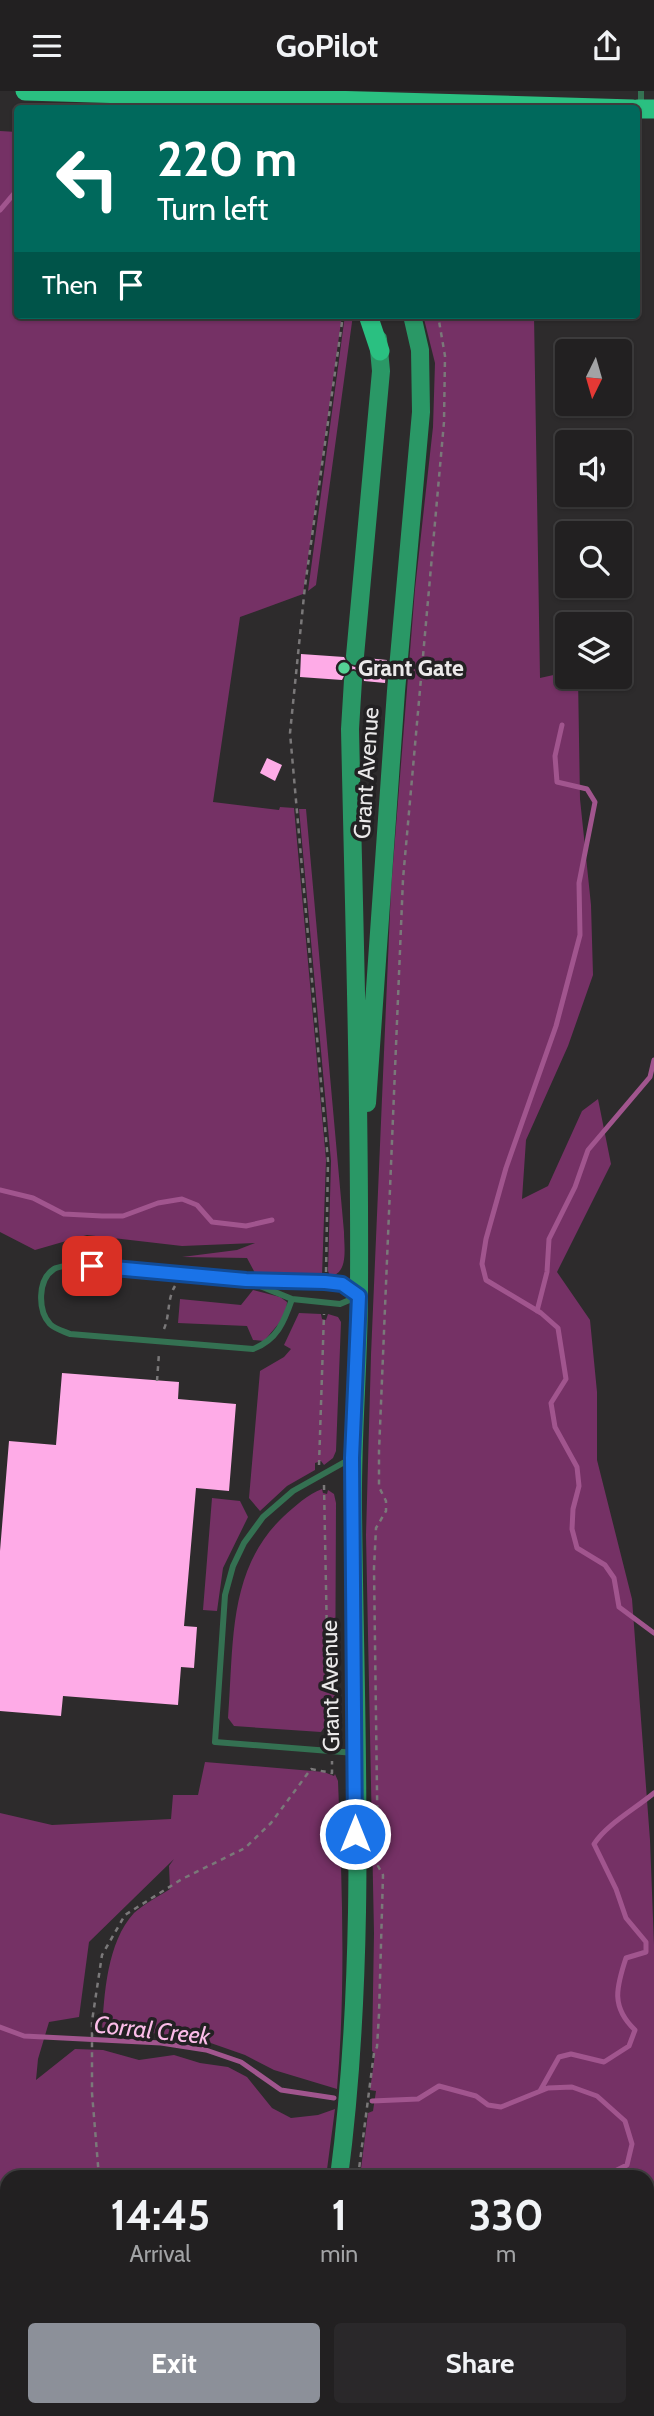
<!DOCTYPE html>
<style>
body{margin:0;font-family:Cabin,sans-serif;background:#2a282a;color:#f1f3f6;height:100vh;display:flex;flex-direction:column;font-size:26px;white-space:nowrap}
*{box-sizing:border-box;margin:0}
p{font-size:23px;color:#a2a3a5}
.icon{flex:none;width:38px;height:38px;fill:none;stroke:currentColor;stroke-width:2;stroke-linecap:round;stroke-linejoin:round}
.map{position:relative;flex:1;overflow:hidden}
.panel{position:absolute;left:0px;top:2079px;width:654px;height:247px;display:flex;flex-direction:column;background:#222021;border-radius:21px 21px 0 0;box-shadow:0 2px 5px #0004,0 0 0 2px #3f3e3f}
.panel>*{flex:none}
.top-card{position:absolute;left:14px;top:14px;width:626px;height:214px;border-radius:7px;box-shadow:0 2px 5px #0004,0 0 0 2px #3f3e3f;background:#00695c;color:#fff;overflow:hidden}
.needle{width:46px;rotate:185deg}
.tools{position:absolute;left:555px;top:248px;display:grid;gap:14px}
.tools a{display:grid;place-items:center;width:77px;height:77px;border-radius:7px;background:#222021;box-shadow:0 2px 5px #0004,0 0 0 2px #3f3e3f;font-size:35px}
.pin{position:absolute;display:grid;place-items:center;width:60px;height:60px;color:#fff;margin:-30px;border-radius:14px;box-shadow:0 4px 10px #0006}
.me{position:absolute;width:77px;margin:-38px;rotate:0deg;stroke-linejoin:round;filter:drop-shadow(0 0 5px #0008)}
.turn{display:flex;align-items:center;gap:24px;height:147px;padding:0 28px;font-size:32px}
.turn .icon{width:91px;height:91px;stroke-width:2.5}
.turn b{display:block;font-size:49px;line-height:60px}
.then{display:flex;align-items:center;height:66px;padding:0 28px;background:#0003;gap:14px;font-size:26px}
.eta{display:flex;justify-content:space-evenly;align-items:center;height:119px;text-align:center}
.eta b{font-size:42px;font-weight:700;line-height:49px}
.primary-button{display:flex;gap:14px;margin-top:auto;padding:14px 28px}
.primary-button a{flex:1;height:80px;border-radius:7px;background:#8c9099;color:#fff;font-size:28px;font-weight:700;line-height:80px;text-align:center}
.primary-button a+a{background:#2a282a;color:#f1f3f6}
header{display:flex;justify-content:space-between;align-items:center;height:91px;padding:0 28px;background:#222021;font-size:32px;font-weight:700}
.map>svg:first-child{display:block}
.green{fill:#753165}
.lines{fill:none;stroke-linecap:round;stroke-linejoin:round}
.stream{stroke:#a1558e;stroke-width:5}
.building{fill:#feabe7}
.path{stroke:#7a7879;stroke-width:2.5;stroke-dasharray:5 5;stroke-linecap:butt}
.service{stroke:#347152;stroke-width:6}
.minor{stroke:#347152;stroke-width:12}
.secondary{stroke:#2a9866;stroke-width:18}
.trunk{stroke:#2ac081;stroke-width:19}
.route-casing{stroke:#114b97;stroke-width:18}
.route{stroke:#1a73e8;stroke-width:12}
.poi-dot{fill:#54d395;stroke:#232123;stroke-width:2.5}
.labels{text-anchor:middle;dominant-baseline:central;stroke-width:7;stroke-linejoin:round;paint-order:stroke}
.poi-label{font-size:23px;font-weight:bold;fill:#ebe9ea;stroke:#232123;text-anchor:start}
.street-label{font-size:23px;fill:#ebe9ea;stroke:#232123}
.water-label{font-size:24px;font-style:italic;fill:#fbbce8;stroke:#232123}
</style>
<header><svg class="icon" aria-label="menu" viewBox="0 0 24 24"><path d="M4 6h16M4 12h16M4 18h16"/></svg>GoPilot<svg class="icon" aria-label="share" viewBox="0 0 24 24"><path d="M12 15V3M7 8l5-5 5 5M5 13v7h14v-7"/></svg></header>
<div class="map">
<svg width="654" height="2325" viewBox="0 0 654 2325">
<rect width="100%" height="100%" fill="#2d2b2c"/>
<path class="green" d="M0,40L17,41L18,224H342L303,503L240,526L213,711L279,719L280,716L294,717L326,1069L322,1185L255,1182L247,1167L182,1166L237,1159L255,1152L182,1155L87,1144L35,1159L0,1141Z
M345,224H353L348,260L316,494L308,500Z
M423,224H534L540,587L567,581V586H578L580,708L591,814L593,884L568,955L526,1049L522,1108L548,1095L582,1020L598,1008L611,1073L557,1181L590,1229L597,1301V1369L632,1508L650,1749L654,1854V2325H327V2319H648V2086H360L368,2022L373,2020L376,2000L370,1999L375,1963L372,1960L374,1842L366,1444L371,1264L391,798L415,498L433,336L435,272Z
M299,718H306L344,1141C344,1156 349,1183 330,1185L328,1180L331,1070Z
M253,1199L280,1206L287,1211L286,1224L264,1250L253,1249L247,1235L178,1232L180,1208L241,1214Z
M299,1222L321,1223L322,1228L326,1229L328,1223L338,1226L341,1231L336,1360L333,1367L324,1374L321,1370L315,1372V1379L287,1395L260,1420L249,1407L260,1280L284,1266L291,1258L284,1254Z
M322,1398L323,1402L327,1403L328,1399L334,1403L336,1412L335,1631L332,1636L325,1635L321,1641L234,1635L228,1627C234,1555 227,1479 283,1426C295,1415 308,1403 322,1398Z
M212,1407L240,1410L248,1426L223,1477L217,1520L203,1519Z
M205,1671L324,1681L334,1685L335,1683L338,1690C342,1793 346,1895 337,1998L274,1979L245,1964L205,1950L139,1940L102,1941C104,1904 107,1851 134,1822C144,1813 159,1805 170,1798L169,1775L174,1768L89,1851L79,1926L49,1931L38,1968L36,1989L75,1958L103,1959L139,1969L174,1964L200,1972L228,1976L247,1986L272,2017L291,2027L318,2024L335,2018L326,2086H7V2224L0,2223V1722L52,1734L171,1728L173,1704H198Z"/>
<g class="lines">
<path class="stream" d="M0,119L18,98
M562,634L555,665L557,691L587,698L595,711L579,792L580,844L556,935L506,1077L486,1148L482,1173L486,1189L541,1222L558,1237L566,1288L551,1312L555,1336L577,1376L579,1395L573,1418L572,1438L577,1457L605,1474L614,1487L619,1516L654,1542
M0,1099L33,1107L64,1123L102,1125H123L158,1112L182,1108L197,1114L212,1131L246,1135L272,1129
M537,1220L547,1181L549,1148L575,1096L588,1059L650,986L654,969
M0,1936L24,1945L161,1952L206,1959L241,1971L281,1999L334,2007
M540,2000L559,1966L571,1963L604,1971L629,1955L635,1939C611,1916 616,1897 626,1867L646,1861V1851L626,1827L616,1798L594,1753C607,1733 635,1718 654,1702
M372,2010L418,2008L439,1995L476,2005L488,2014L501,2016L548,1997L572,1996L597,2005L625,2030L632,2053L627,2074L603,2086
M648,2142L654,2143"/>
</g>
<path class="building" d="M301,563L344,566L348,574L355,576L360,575L366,567L387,569L385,592L364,590L363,583L354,578L347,579L342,589L300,586Z
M267,667L282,674L275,690L260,682Z
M62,1282L179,1291L178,1308L236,1313L229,1400L196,1397L184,1535L197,1536L194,1577L181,1576L178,1614L63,1605L61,1625L0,1620V1460L9,1350L56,1354Z"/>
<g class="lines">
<path class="path" d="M326,1181L328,1070L290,642L305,495L343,224
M164,1238C170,1224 167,1208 175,1195
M157,1290L159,1262
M319,1374L324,1223
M324,1394L329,1650
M99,2086L92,2002V1930L102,1864L125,1824L182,1788L245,1757L271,1732L311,1678L332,1682V1670
M358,2086L374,1962L377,1956L379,1923L383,1784L378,1775L374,1477L376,1437L386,1420V1410L379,1396V1360L403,788L444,331L445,265L438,224"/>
<path class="service" d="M641,0V16
M70,1174L246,1189L325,1191L342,1193L359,1205L340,1213L292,1208C284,1231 277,1249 253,1258L70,1243C63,1240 55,1238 50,1233C38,1220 37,1189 54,1178C57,1176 65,1175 70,1174Z
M248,1190L292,1208
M350,1368L293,1400L263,1426L244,1452L233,1475L225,1504L215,1651L355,1662"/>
<path class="minor" d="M0,2234L7,2235
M246,2319V2325"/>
<path class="secondary" d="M355,565L381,280L378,248
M367,1012L396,600L421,321L420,259L412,224
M339,2086C368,1865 355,1639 353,1417C352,1344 359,1272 359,1199C360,1012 354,825 350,638L353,589
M308,2325V2319"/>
<path class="trunk" d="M25,0L633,18
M637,18H654
M368,224L380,260"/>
</g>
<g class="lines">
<defs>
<path id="route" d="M92,1175L246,1189L325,1191L342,1193L359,1205L352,1367L355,1743"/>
</defs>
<use href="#route" class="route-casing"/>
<use href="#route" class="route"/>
</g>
<circle class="poi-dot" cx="344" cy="577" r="7"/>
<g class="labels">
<g class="poi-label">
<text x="358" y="577">Grant Gate</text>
</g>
<g class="street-label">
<text transform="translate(366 682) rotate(-86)">Grant Avenue</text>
<text transform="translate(330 1595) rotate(-91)">Grant Avenue</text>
</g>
<g class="water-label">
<text transform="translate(152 1939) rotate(6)">Corral Creek</text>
</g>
</g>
</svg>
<div class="tools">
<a><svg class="needle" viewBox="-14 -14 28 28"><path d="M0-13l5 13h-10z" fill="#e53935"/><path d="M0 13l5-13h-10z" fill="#a2a3a5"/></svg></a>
<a><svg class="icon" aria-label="sound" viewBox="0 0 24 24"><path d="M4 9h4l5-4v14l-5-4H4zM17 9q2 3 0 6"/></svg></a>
<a><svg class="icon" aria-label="search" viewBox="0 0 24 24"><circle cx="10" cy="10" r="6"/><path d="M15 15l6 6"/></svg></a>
<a><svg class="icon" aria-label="layers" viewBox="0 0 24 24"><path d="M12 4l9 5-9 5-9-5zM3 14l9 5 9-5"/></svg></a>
</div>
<div class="pin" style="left:92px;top:1175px;background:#d93025"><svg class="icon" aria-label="arrive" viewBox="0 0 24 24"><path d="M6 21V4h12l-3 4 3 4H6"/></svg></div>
<svg class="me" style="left:355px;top:1743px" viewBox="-20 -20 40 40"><circle r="17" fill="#1a73e8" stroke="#fff" stroke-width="3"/><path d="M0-11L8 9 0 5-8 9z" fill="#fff"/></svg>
<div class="top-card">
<div class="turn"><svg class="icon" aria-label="left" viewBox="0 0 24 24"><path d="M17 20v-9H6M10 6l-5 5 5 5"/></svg><div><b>220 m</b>Turn left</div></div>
<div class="then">Then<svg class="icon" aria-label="arrive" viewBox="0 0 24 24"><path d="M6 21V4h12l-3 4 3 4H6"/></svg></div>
</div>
<section class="panel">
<div class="eta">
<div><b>14:45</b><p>Arrival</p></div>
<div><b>1</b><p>min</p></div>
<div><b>330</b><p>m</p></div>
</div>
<div class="primary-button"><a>Exit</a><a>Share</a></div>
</section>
</div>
